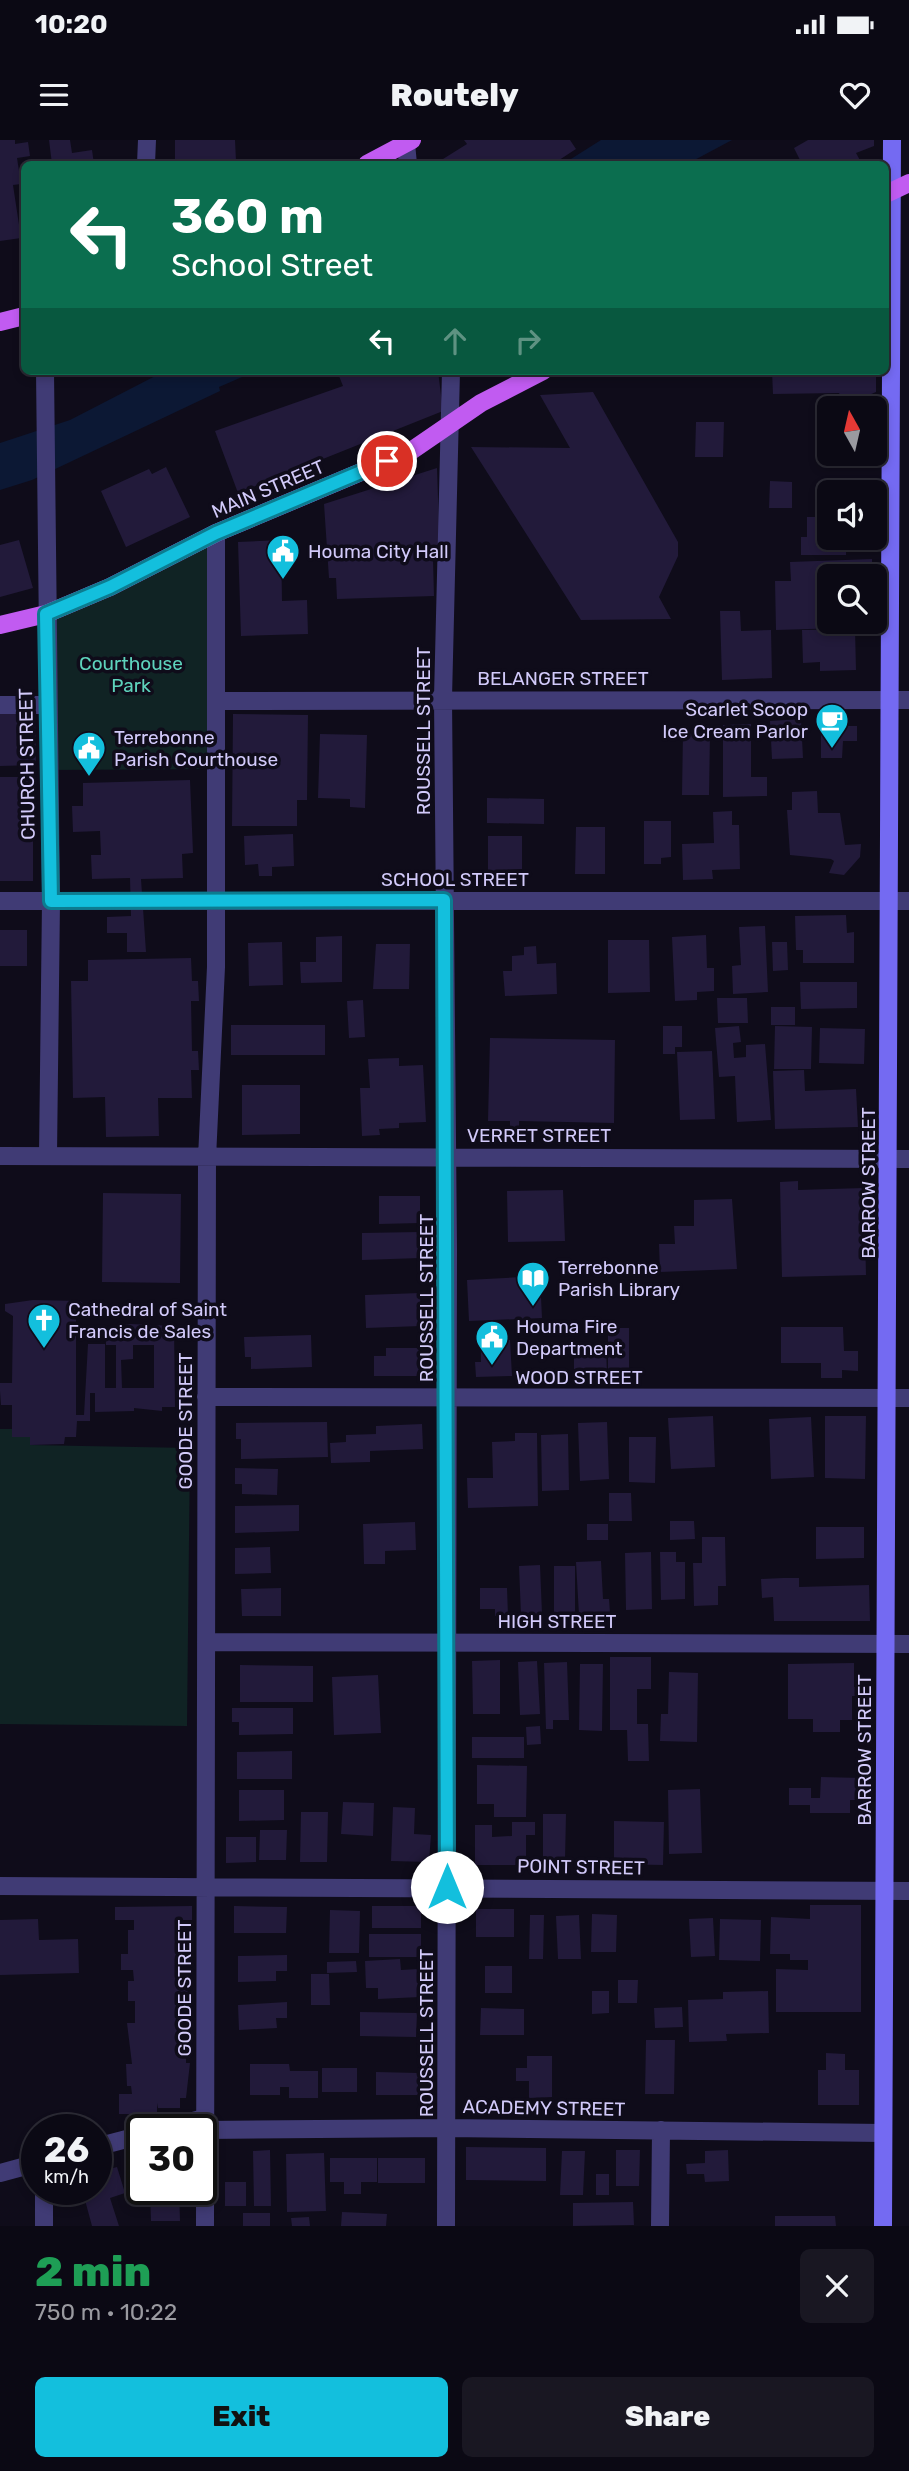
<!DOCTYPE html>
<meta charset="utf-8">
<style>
body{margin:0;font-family:Rubik,sans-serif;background:#191722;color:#f1f3f6;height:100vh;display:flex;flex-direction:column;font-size:26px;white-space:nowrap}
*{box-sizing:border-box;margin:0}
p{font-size:23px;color:#9a9aa0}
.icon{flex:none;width:38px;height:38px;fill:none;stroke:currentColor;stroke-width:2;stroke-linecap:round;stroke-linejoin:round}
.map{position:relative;height:2086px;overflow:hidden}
.details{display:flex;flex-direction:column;background:#0b0914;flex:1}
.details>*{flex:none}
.banner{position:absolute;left:21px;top:21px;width:868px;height:214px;border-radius:10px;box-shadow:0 4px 10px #0003,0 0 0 2px #2b2a34;background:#0b6e4f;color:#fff;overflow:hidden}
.needle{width:46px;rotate:352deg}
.tools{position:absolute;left:817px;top:256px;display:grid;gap:14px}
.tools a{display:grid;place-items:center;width:70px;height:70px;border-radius:10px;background:#0b0914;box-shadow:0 4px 10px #0003,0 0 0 2px #2b2a34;font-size:35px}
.speed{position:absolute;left:21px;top:1974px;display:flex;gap:14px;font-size:35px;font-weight:700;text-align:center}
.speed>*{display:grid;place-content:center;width:91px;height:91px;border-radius:50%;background:#0b0914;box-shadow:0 4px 10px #0003,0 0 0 2px #2b2a34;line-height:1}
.speed small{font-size:18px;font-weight:400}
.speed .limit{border:4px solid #111;border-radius:10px;background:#fff;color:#111}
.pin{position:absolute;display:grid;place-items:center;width:60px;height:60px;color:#fff;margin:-30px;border:4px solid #fff;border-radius:50%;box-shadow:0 2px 7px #0007}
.me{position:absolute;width:77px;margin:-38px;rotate:0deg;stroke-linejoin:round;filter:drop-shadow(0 0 5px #0008)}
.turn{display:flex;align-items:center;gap:24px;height:147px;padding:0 35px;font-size:32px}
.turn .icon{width:91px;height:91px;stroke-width:2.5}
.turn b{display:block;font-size:49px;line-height:60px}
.lanes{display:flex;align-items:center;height:66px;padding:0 35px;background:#0003;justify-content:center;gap:35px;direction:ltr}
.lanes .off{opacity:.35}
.round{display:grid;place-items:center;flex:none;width:74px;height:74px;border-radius:10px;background:#191722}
.overview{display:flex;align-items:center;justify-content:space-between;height:119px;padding:0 35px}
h1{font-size:42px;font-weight:800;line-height:52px;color:#1e9e55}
.button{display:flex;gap:14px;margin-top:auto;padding:14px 35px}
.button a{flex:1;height:80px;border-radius:10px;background:#13bfdd;color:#111;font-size:28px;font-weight:800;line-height:80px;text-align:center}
.button a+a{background:#191722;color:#f1f3f6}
.status{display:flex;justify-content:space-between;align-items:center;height:49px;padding:0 35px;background:#0b0914;direction:ltr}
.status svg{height:19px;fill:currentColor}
header{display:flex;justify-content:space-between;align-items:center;height:91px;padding:0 35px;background:#0b0914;font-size:32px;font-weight:800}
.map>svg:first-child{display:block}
.green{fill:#102324}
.water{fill:#0c1834}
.building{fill:#221a3a;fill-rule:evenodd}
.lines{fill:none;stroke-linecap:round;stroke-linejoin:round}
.minor{stroke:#403b75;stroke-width:18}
.secondary{stroke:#746af2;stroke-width:18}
.primary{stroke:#c15bf1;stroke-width:18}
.route-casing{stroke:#0c7c90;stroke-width:18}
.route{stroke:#13bfdd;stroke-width:12}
.labels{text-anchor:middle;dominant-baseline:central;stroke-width:7;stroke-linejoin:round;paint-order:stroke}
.street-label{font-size:19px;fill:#d2cafa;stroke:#0f0c1a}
.poi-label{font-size:19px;fill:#d2cafa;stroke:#0f0c1a;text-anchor:start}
.park-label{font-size:19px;fill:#5ed3bc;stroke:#0f0c1a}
</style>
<div class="status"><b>10:20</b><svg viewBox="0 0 49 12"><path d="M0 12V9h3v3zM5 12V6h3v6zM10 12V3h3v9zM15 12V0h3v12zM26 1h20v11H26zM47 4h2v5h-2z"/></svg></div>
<header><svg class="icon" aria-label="menu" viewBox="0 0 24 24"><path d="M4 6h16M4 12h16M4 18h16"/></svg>Routely<svg class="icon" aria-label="heart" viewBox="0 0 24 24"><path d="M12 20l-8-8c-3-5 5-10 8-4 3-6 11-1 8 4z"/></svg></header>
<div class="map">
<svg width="909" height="2086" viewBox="0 0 909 2086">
<rect width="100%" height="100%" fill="#0f0c1a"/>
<path class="green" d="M216,393V629L48,630L46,474Z
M0,1289H12V1297H30V1305L190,1308L187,1586L0,1584Z"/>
<path class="water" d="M601,0H732L687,24H563Z
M165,231H256L219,247L220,251L32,340L0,350V303L70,280Z"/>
<path class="building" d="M0,0H15V4L28,2L30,16L17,18L21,44L13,45L21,98L0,101Z
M49,0H70L72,13L92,10L94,24H52Z
M175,0H235L236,21L175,23Z
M464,0H570L576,9L553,24H446L443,19L467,4Z
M808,0H874V6L856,13L862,24H802L794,8Z
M337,231H438L443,271L238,353L215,291L343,246Z
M772,231H876V252L862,258L842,259L839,253L773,254Z
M593,252L678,402V416L659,457L671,479L581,480L471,307L570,308L540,255Z
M696,282H724L723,317H695Z
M166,327L190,377L126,407L101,351L149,329L152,334Z
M437,328L440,418L433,420L434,456L337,459L336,438H329L324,364Z
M770,341L792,342V368H769Z
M807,377H830V397H846V415H801V397H807Z
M19,400L33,448L0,457V405Z
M281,400L282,461L307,460L308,494L241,496L238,402Z
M872,419V436H830V481H874V487L776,490L775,441H791L790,422Z
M720,471H740L741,491L771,490L772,538L722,540Z
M855,489L856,530L820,531V522L803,523L802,490Z
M0,574H35L36,625L0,626Z
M233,574L308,575L307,660H297V686H232Z
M801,579L803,618L772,619L770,581Z
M751,584V637H767V656L723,657V585Z
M821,586H857V601H843L842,618H821Z
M683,592H710L709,655H682Z
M320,594L367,595L365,668L350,667V659L318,658Z
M0,637H33V741H0Z
M190,640L193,713L182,714L183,738L141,739L146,812H127V793H107V777L131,776L130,738L92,739L91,715H101L100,691L73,692L72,666H83V643Z
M817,651L818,673H840L845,705L861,704L860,717L844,735L829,733L834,721L831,719L790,715L787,670H792V652Z
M487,658L544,659V684L487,683Z
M732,671V685H739L740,729L712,730L713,739L683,740L682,704L714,703L713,672Z
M644,681H671V717L661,718V724H644Z
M576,687H605V734H575Z
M293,694L294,726L272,727V736H259L258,724L245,725L244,696Z
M488,696H522V729L502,730V737H488Z
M846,775L847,793L854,792V823H803V810H796L795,776Z
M765,786L768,852L733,854L732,826L741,825L739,787Z
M0,790H27V826H0Z
M706,795L707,828H714V851L697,852V860L675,861L672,797Z
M342,796V842L301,843L300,822H316V797Z
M608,800H649L650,852L608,853Z
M282,802L283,845L249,846L248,803Z
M772,802H787L788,830L773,831Z
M376,804H410L409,849H373Z
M536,806L537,824L556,823L557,854L505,856L503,831H512V816L524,815V807Z
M191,818L192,841H198L199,861H191L192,911H198L199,930H191L192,958H158L159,996L106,997L105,957L73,958L71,841H88V820Z
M800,842H857V868L801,869Z
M717,858H747L748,883H718Z
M363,860L365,897L349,898L347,861Z
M771,867H795V885H771Z
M231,885H325V915H231Z
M663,886H682V907H675V914H663Z
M739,886L741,902L733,903L734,918L746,917V905L765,904L771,980L737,982L735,936L719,937L715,888Z
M775,886L812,887L811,929H774Z
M820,888L865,889L864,924L819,923Z
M490,898L615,900L614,983L519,981V987L510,988V981H488Z
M712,911L715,979L680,980L677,912Z
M399,918V926L423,925L426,982L399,983V988L379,989L380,995L362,996L360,948H370L368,919Z
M804,930L805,951L856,949L858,987L775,989L773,931Z
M242,945H300V994L242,995Z
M798,1041V1050L864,1048L866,1135L782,1137L780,1042Z
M563,1050L565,1101L508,1102L507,1051Z
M103,1053L181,1054L180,1143L102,1142Z
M379,1056H420V1083L379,1084Z
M732,1059L737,1129L660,1132L659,1104H675L674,1086H694V1060Z
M419,1092L420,1118L362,1120V1093Z
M540,1136L542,1178L469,1181L467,1140Z
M420,1153L421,1186L366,1188L365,1155Z
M33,1160L80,1161L84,1164V1172L76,1177V1275H84L88,1204H105V1248H116V1205H106V1188L130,1184L174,1186L175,1267H162V1271L134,1268V1271L95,1272V1253H90V1281H77L76,1297H65L64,1304L30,1305V1297H12V1265H1L0,1251V1243H12L13,1176L5,1171V1164ZM133,1205H154V1248H122L121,1220L133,1219Z
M781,1187H843L844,1211H858V1231L842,1230V1238H821V1223H781Z
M608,1188H629V1235H608Z
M311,1195L312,1227L251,1229V1217H245L244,1197Z
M510,1200L512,1236L476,1237L475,1222H481V1201Z
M592,1205H606L607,1235H574V1210H592Z
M386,1208H430V1236H374V1216H386Z
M713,1276L715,1327L671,1329L668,1278Z
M825,1276H866L865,1339L825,1338Z
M811,1277L814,1337L771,1339L769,1279Z
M327,1282L328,1317L241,1319V1299H236V1283Z
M607,1282L609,1339L580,1341L578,1283Z
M422,1284L423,1309L370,1311V1322L331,1323L330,1303L346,1302V1295L376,1294V1286Z
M515,1293H537L538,1366L468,1368L467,1338H493L492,1302L515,1301Z
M568,1294L569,1350L542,1351L541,1295Z
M629,1297H656L655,1343L629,1342Z
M235,1328L278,1329L277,1355L242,1354V1344H235Z
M609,1353H631L632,1381H609Z
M299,1365V1391L235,1393V1366Z
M670,1381H694L695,1399L670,1400Z
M415,1382L416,1410L385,1411V1424H364L363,1384Z
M587,1384H608V1400H587Z
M816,1387H864V1418L816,1419Z
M702,1397H725L726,1446H718V1465L694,1466L693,1423H702Z
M270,1407L271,1433L235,1434V1408Z
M651,1412L652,1469L626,1470L625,1413Z
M660,1412H676V1422H685V1459L661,1460Z
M601,1421L603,1459H609L610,1473L579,1475L576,1422Z
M540,1425L542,1474L521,1475L519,1426Z
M554,1426H575V1475L554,1474Z
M783,1438H799V1447L869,1445L870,1481H774L773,1457L762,1458L761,1439Z
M281,1448V1476H242L241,1449Z
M480,1448H507L508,1476H495V1469H480Z
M610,1517H651V1549H637V1584H648L649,1621H628L627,1590H610Z
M500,1520V1574H473L472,1521Z
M537,1521L540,1574L520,1575L518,1522Z
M567,1522L569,1580H553V1589H546L544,1523Z
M854,1523V1547H862V1556H852V1580H840V1592H813V1579H788V1524Z
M580,1524H603L602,1591L579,1590Z
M240,1525L313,1526V1562H240Z
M669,1532L698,1533L697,1602L660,1601L661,1574H668Z
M378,1535L381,1593L334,1595L332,1537Z
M232,1568H293V1594L239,1595V1582H232Z
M540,1586L541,1604L527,1605L526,1587Z
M472,1597H524V1618H472Z
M292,1611V1639H237V1612Z
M477,1625L527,1626L526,1677H494V1664H477Z
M821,1637L862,1638V1660H850V1673H810V1665H789V1648H811V1658H820Z
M700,1649L702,1713L669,1714L668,1650Z
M239,1650H284V1680L239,1681Z
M343,1662L374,1663L373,1696L341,1694Z
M393,1667L415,1668L414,1694L431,1695L429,1722L391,1721Z
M301,1672H328L327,1722H300Z
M543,1674H566L565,1720H543Z
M614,1681L664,1682L663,1725L614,1724Z
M512,1682H535V1695H526V1725H475V1685H492V1697L512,1696Z
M260,1690H287L286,1720H259Z
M226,1697H256V1722L226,1723Z
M810,1765H861V1872H776V1829L808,1830V1820H790V1814H770L771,1777L810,1779Z
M192,1766V1780H183V1793H189V1810H183V1843H190L185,1882L191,1883L190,1905H186V1923H190L186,1958H180V1968H158L157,1963V1974H119V1954H132L131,1946H127L126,1924H132L127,1883H135V1861H128V1841H134L133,1830H121V1814H128V1790H134V1780H115V1767Z
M234,1766L287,1767L286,1793H234Z
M372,1766H421V1788H372Z
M476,1769H514V1797H476Z
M330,1770L360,1771L359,1813H329Z
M592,1774L617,1775L616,1812H591Z
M530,1775H544L543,1819H529Z
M579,1775L581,1819H558L556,1776Z
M713,1778L715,1816L691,1817L689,1779Z
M38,1779L39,1800L78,1799L79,1833L0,1835V1780Z
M720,1779L761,1780L760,1821L719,1820Z
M369,1794H421V1817H369Z
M287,1815V1831H276V1841L238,1842V1816Z
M400,1819L401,1830L419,1829L420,1857L378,1859V1848H366L365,1821Z
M356,1821L357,1832L327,1833V1822Z
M485,1826H512V1853H485Z
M311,1834H329L330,1865H311Z
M618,1840H638L637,1863H618Z
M592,1851H609V1873L592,1874Z
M768,1851L769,1893L726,1894L727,1901L689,1902L688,1860L723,1859V1852Z
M287,1862V1878H276L277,1888L239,1890L238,1865Z
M682,1867L683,1887L655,1888L654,1868Z
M481,1868L524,1869V1895H480Z
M360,1872L417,1873L416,1897L360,1896Z
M646,1900H675L674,1954H645Z
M826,1913L845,1914V1930H859V1965H818V1930H826Z
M527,1916H552V1957L529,1958V1941H516V1928H527Z
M250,1924H289L290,1931H318V1958H289V1947H280V1955H250Z
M322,1928H357V1952H322Z
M376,1932L418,1933V1955H376Z
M466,2007L546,2008V2041L466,2040Z
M270,2010L271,2066H254L253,2011Z
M616,2010H640L639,2046H616Z
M728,2010L729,2041L705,2042L704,2034H687L686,2024L705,2023V2011Z
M562,2011H585L583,2055H560Z
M324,2013L326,2071L287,2072L286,2014Z
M330,2018H377V2042H361V2054H344V2042H330Z
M378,2018H425V2043H378Z
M135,2023H142V2047H135Z
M117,2027L125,2053L110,2058L119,2086H92L82,2049H96V2033Z
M596,2034H609V2055H596Z
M225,2042H246V2066H225Z
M150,2049H179L180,2081H151Z
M633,2062L634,2085L573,2086V2063Z
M342,2072L387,2074L386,2086H341Z
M243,2073H270V2086H243Z
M775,2076H835L836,2086H775Z
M309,2077L310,2086H292L291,2078Z"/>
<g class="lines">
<path class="minor" d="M406,4L408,24
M146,24L147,0
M45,231L51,761L48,1016
M216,561L909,560
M0,565H46
M0,761H909
M0,1016L909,1019
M206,1257L909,1258
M206,1502L909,1504
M0,1746L909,1751
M161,1990L204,1978
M205,1990L446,1988L883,1993
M96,2007L142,1995
M0,2033L37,2023
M44,2086V2049
M205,2086L207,1018L216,827V393
M446,2086L448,1109L443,558L451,231
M660,2086L661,1990"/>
<path class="secondary" d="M883,2086L892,0"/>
<path class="primary" d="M367,24L412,0
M886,54L909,43
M0,182L24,176
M0,485L46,474L110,447L216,393L411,311L481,263L543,231"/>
</g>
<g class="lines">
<defs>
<path id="route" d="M387,321L216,393L110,447L46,474L51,761L444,760L447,1747"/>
</defs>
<use href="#route" class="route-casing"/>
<use href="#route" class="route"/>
</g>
<defs>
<symbol id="civic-pin" viewBox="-11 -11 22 30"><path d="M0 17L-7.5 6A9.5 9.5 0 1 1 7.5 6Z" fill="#13bfdd" stroke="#0f0c1a"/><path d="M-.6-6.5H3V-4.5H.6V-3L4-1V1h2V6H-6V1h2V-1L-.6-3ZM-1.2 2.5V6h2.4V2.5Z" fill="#fff"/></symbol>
<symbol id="cafe-pin" viewBox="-11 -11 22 30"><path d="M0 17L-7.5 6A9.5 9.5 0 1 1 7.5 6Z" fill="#13bfdd" stroke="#0f0c1a"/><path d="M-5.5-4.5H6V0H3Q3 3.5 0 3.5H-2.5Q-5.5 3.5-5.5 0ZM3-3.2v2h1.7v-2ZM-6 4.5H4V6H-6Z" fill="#fff"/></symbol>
<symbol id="library-pin" viewBox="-11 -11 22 30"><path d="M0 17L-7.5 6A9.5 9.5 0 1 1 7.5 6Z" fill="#13bfdd" stroke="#0f0c1a"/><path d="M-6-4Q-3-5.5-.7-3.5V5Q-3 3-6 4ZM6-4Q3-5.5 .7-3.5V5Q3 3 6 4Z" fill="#fff"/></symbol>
<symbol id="church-pin" viewBox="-11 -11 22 30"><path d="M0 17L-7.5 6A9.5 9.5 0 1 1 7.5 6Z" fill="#13bfdd" stroke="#0f0c1a"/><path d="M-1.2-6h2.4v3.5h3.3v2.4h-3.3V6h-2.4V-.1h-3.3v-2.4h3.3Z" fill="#fff"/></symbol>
</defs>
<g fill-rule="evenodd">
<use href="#civic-pin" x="264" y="392" width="38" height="52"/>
<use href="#cafe-pin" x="813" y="561" width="38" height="52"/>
<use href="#civic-pin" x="70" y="589" width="38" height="52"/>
<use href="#library-pin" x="514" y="1119" width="38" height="52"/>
<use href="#church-pin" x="25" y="1161" width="38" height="52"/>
<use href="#civic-pin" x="473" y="1178" width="38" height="52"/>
</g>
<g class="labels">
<g class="street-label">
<text transform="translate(268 349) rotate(-23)">MAIN STREET</text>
<text x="563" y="538">BELANGER STREET</text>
<text transform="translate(423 591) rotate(-90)">ROUSSELL STREET</text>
<text transform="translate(27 624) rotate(-91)">CHURCH STREET</text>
<text x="455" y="739">SCHOOL STREET</text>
<text x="539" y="995">VERRET STREET</text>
<text transform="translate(868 1043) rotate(-90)">BARROW STREET</text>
<text transform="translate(426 1158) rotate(-90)">ROUSSELL STREET</text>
<text x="579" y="1237">WOOD STREET</text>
<text transform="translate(185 1281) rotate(-90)">GOODE STREET</text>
<text x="557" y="1481">HIGH STREET</text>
<text transform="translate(864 1610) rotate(-90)">BARROW STREET</text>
<text transform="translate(581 1727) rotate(1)">POINT STREET</text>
<text transform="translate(184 1848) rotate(-90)">GOODE STREET</text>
<text transform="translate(426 1893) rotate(-90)">ROUSSELL STREET</text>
<text transform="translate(544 1968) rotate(1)">ACADEMY STREET</text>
</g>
<g class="poi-label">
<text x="308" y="411">Houma City Hall</text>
<text x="808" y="569" text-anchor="end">Scarlet Scoop<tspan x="808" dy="22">Ice Cream Parlor</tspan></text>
<text x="114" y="597">Terrebonne<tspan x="114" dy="22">Parish Courthouse</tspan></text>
<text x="558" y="1127">Terrebonne<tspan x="558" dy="22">Parish Library</tspan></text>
<text x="68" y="1169">Cathedral of Saint<tspan x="68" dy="22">Francis de Sales</tspan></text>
<text x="516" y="1186">Houma Fire<tspan x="516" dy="22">Department</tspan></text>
</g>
<g class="park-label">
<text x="131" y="523">Courthouse<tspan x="131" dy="22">Park</tspan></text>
</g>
</g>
</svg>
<div class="tools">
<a><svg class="needle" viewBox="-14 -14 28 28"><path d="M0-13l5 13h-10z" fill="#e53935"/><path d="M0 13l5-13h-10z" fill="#9a9aa0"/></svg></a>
<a><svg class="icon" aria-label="sound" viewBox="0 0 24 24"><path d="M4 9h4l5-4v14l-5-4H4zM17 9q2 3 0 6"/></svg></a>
<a><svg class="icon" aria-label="search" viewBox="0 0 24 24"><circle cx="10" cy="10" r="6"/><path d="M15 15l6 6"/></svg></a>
</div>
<div class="speed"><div>26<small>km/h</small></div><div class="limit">30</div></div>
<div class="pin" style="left:387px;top:321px;background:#d93025"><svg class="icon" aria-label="arrive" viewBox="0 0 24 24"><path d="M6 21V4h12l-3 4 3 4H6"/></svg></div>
<svg class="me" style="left:447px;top:1747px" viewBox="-20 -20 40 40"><circle r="19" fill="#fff"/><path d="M0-13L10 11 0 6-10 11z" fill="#13bfdd"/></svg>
<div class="banner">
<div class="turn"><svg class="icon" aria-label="left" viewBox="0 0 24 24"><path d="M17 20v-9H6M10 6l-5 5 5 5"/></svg><div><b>360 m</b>School Street</div></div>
<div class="lanes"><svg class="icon" aria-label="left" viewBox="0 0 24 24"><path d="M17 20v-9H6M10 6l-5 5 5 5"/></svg><svg class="icon off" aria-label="ahead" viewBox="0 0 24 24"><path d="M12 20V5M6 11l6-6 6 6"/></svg><svg class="icon off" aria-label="right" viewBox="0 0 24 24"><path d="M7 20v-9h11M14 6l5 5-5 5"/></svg></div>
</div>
</div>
<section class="details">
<div class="overview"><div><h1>2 min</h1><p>750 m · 10:22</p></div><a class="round"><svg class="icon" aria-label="close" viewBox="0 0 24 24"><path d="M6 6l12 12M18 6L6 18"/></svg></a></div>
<div class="button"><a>Exit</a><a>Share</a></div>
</section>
